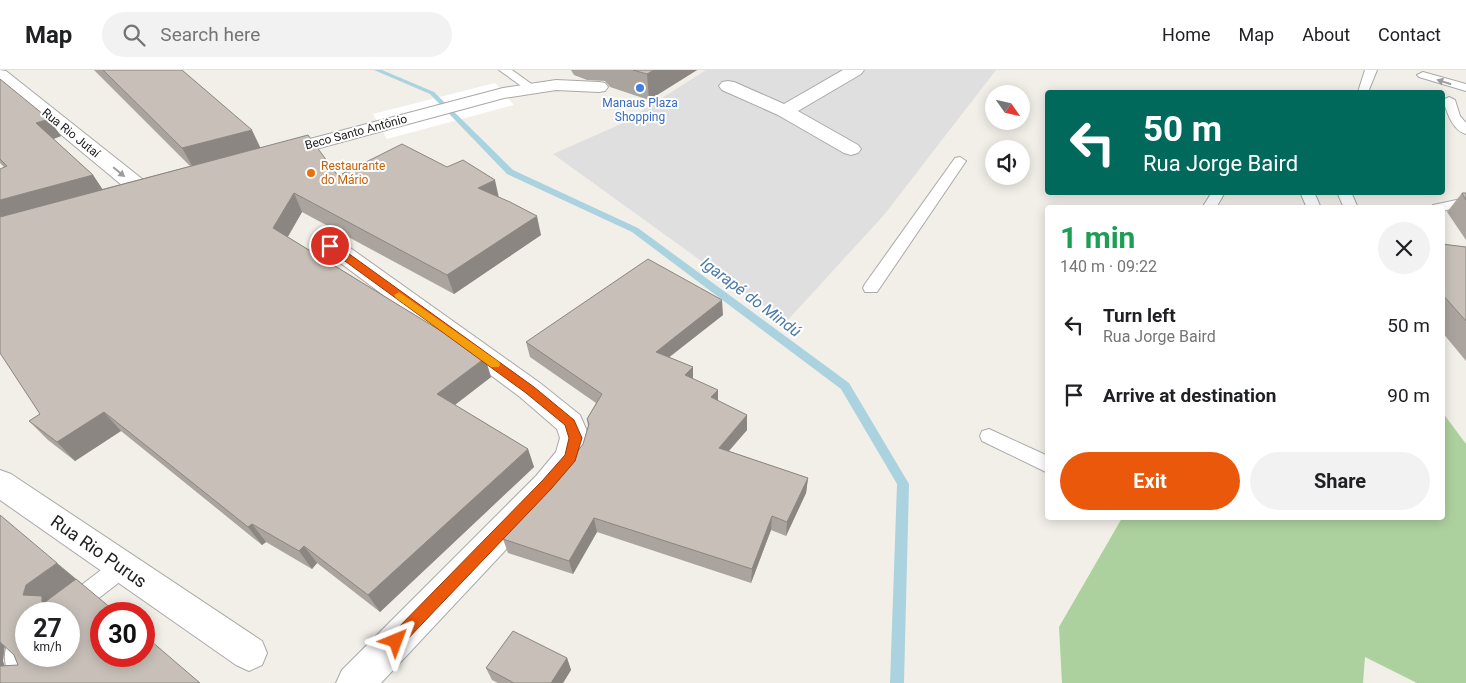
<!DOCTYPE html>
<meta charset="utf-8">
<style>
body{margin:0;font-family:Roboto,sans-serif;background:#f2f2f2;color:#202124;height:100vh;display:flex;flex-direction:column;font-size:19px;white-space:nowrap}
*{box-sizing:border-box;margin:0}
p{font-size:16px;color:#757577}
.icon{flex:none;width:28px;height:28px;fill:none;stroke:currentColor;stroke-width:2;stroke-linecap:round;stroke-linejoin:round}
.map{position:relative;flex:1;overflow:hidden}
.drawer{position:absolute;left:1045px;top:135px;width:400px;height:315px;display:flex;flex-direction:column;background:#fff;border-radius:5px;box-shadow:0 2px 12px #0003}
.drawer>*{flex:none}
.guide{position:absolute;left:1045px;top:20px;width:400px;height:105px;border-radius:5px;box-shadow:0 2px 12px #0003;background:#00695c;color:#fff;overflow:hidden}
.needle{width:32px;rotate:124deg}
.buttons{position:absolute;left:985px;top:15px;display:grid;gap:10px}
.buttons a{display:grid;place-items:center;width:45px;height:45px;border-radius:50%;background:#fff;box-shadow:0 2px 12px #0003;font-size:25px}
.speed{position:absolute;left:15px;top:532px;display:flex;gap:10px;font-size:25px;font-weight:700;text-align:center}
.speed>*{display:grid;place-content:center;width:65px;height:65px;border-radius:50%;background:#fff;box-shadow:0 2px 12px #0003;line-height:1}
.speed small{font-size:12px;font-weight:400}
.speed .limit{border:8px solid #d22;background:#fff;color:#111}
.pin{position:absolute;display:grid;place-items:center;width:42px;height:42px;color:#fff;margin:-21px;border:2px solid #fff;border-radius:50%;box-shadow:0 1px 5px #0007}
.me{position:absolute;width:55px;margin:-28px;rotate:44deg;stroke-linejoin:round;filter:drop-shadow(0 0 4px #0008)}
.turn{display:flex;align-items:center;gap:18px;height:105px;padding:0 15px;font-size:22px}
.turn .icon{width:65px;height:65px;stroke-width:2.5}
.turn b{display:block;font-size:35px;line-height:42px}
.round{display:grid;place-items:center;flex:none;width:52px;height:52px;border-radius:26px;background:#f2f2f2}
.overview{display:flex;align-items:center;justify-content:space-between;height:85px;padding:0 15px}
h1{font-size:30px;font-weight:700;line-height:38px;color:#1e9e55}
.cta{display:flex;gap:10px;margin-top:auto;padding:10px 15px}
.cta a{flex:1;height:58px;border-radius:30px;background:#ea580c;color:#fff;font-size:20px;font-weight:700;line-height:58px;text-align:center}
.cta a+a{background:#f2f2f2;color:#202124}
ul{padding:0;list-style:none}
li{display:flex;align-items:center;gap:15px;height:70px;padding:0 15px}
li div{flex:1}
li b{display:block;font-size:19px}
li em{font-style:normal}
header{display:flex;align-items:center;gap:30px;box-sizing:border-box;height:70px;padding:0 25px;background:#fff;border-bottom:1px solid #e0e0e0}
header strong{font-size:24px}
nav{display:flex;gap:28px;margin-inline-start:auto;font-size:18px}
.search{width:350px;height:45px;background:#f2f2f2;display:flex;align-items:center;gap:12px;box-sizing:border-box;padding:0 18px;border-radius:28px;color:#757577;font-size:19px}
.map>svg:first-child{display:block}
.residential{fill:#e0dfdf}
.forest{fill:#add19e}
.pier{fill:#fff}
.lines{fill:none;stroke-linecap:round;stroke-linejoin:round}
.stream{fill:#aad3df;fill-rule:evenodd}
.service-casing{stroke:#a9a9a9;stroke-width:2}
.minor-casing{stroke:#a9a9a9;stroke-width:2}
.service{fill:#fff;fill-rule:evenodd}
.minor{fill:#fff;fill-rule:evenodd}
.wall{fill:#aba49e}
.shaded-wall{fill:#8b8681}
.building{fill:#c7bfb8;stroke:#8b8681;fill-rule:evenodd}
.oneway{fill:#9c9c9c}
.route{fill:#ea580c;stroke:#983908}
.slow{fill:#f59e0b}
.shop-dot{fill:#3f7fe0;stroke:#fff;stroke-width:2}
.food-dot{fill:#e8710a;stroke:#fff;stroke-width:2}
.labels{text-anchor:middle;dominant-baseline:central;stroke-width:4;stroke-linejoin:round;paint-order:stroke}
.far-shop-label{font-size:12px;fill:#366cbe;stroke:#fff}
.far-street-label{font-size:12px;fill:#222;stroke:#fff}
.far-food-label{font-size:12px;fill:#c56008;stroke:#fff;text-anchor:start}
.water-label{font-size:16px;font-style:italic;fill:#4a7aab;stroke:#fff}
.near-street-label{font-size:18px;fill:#222;stroke:#fff}
</style>
<header>
<strong>Map</strong>
<div class="search"><svg class="icon" aria-label="search" viewBox="0 0 24 24"><circle cx="10" cy="10" r="6"/><path d="M15 15l6 6"/></svg>Search here</div>
<nav><a>Home</a><a>Map</a><a>About</a><a>Contact</a></nav>
</header>
<div class="map">
<svg width="1466" height="613" viewBox="0 0 1466 613">
<rect width="100%" height="100%" fill="#f2efe9"/>
<path class="residential" d="M706,0H996L884,145L786,252L553,84L621,54Z"/>
<path class="forest" d="M1443,343L1466,374V613H1417L1365,587L1363,613H1062L1059,557L1122,448H1442Z"/>
<path class="pier" d="M495,13L514,35L387,69L373,44Z"/>
<g class="lines">
<path class="stream" d="M374,0H382L434,22L513,100L638,158L849,313L909,414L904,613H890L897,414L841,319L632,162L507,104L430,24Z"/>
<defs>
<path id="service" d="M499,0H512L537,18L531,21L527,20Z
M1365,0H1377L1368,22H1358Z
M1423,2L1466,14V21L1419,7L1417,5Z
M1449,27L1455,30L1460,46L1466,53V64C1452,60 1447,42 1443,30Z
M960,87L966,91L877,222H865L863,218L865,214L955,88Z
M1212,122H1225L1216,138H1202Z
M1300,122H1314L1321,138H1307Z
M1337,122H1351L1358,138H1344Z
M1466,128V136L1442,141V138H1431L1433,135Z
M989,359L1048,386V403L982,371L980,366L982,361Z
M122,487L130,490L133,497L130,504L69,551V544H50L53,537L114,490Z
M26,559V592L40,605L44,613H15C0,594 0,569 26,559Z"/>
<path id="minor" d="M0,0L6,1L151,116L154,121L151,126L143,127L135,126L0,14Z
M843,0H864L861,4L798,41L858,75L861,79L858,83L851,85L844,83L778,45L722,20L719,16L722,12L728,11L734,12L784,34Z
M556,10L599,12L605,13L608,17L605,21L599,22L556,20L504,28L279,89L272,87L269,83L272,79L503,18Z
M331,168L339,170L540,313L580,345L590,368L585,387L558,424L381,613H336L342,600L536,406L556,382L560,368L557,359L520,327L323,180L319,175L323,170Z
M0,400L11,404L262,571L267,583L262,595L249,601L236,595L0,430Z"/>
</defs>
<use href="#service" class="service-casing"/>
<use href="#minor" class="minor-casing"/>
<use href="#service" class="service"/>
<use href="#minor" class="minor"/>
</g>
<path class="wall" d="M94,0H182L260,77L338,106L499,127L541,165L454,224L302,142L288,167L485,288L491,307L455,335L528,379L534,397L380,542L317,493L312,499L266,472L262,475L121,361L75,391L48,370L29,351L40,344L4,97L0,93V9L61,66L53,69L93,105L102,119L190,96Z
M571,0H697L649,30L610,17L605,11L587,10L574,5Z
M1462,123H1466V170L1447,142Z
M1442,174L1466,177V291L1442,262Z
M723,245L669,287L693,297V309L718,331L747,345V360L729,381L808,408L806,423L786,466L771,460L751,513L597,462L573,504L508,483L503,469L556,411L583,374L588,356L587,349L596,333L530,287L526,272Z
M567,588L571,600L563,613H498L492,610L486,598Z"/>
<path class="shaded-wall" d="M654,0H697L649,30L647,4Z
M49,49L61,66L48,71L36,53Z
M252,60L262,81L194,99L182,78Z
M93,105L105,123L0,152V130Z
M495,110L499,128L478,118Z
M294,123L302,142L282,176L273,158Z
M537,146L541,165L454,224L447,205Z
M722,230L723,245L658,296L656,282Z
M485,288L491,307L444,343L437,324Z
M693,297V312L685,305Z
M718,320V335L711,327Z
M104,342L121,361L75,391L57,372Z
M747,345V360L719,392V378Z
M528,379L534,397L380,542L368,525Z
M808,408L806,423L786,466L787,452Z
M772,446L771,460L751,513L752,499Z
M594,448L597,462L573,504L569,491Z
M252,454L266,472L262,475L248,457Z
M304,476L317,493L312,499L299,481Z
M57,493L81,513L64,544L23,525L26,515Z
M0,538L5,575L3,591L8,606L0,605Z
M567,588L571,600L563,613H551Z"/>
<path class="building" d="M103,0H182L252,60L182,78Z
M633,0H654L647,4Z
M0,9L49,49L36,53L93,105L0,130V99L7,96L0,89Z
M308,65L338,106L402,74L447,97L463,90L495,110L478,118L510,132L537,146L447,205L294,123L273,158L485,288L437,324L528,379L368,525L304,476L299,481L252,454L248,457L104,342L57,372L29,351L40,344L0,283V147Z
M1462,123H1466V130Z
M1442,174L1466,177V251L1442,224Z
M648,189L722,230L656,282L693,297L685,305L718,320L711,327L747,345L719,378L808,408L787,452L772,446L752,499L594,448L569,491L503,469L510,459L556,411L583,374L589,354L587,349L602,324L526,272Z
M0,445L57,493L26,515L23,525L42,526V532H45L76,509L118,544H101V586H144V565L200,613H0V596L18,595L14,585L0,572ZM26,544H69V586H26Z
M513,561L567,588L551,613H514L486,598Z"/>
<defs><path id="oneway-solid" d="M-6-.8H1V-3.2L6.5 0L1 3.2V.8H-6Z" transform="scale(1.25)"/></defs>
<g class="oneway">
<use href="#oneway-solid" transform="translate(1444 12) rotate(-162)"/>
<use href="#oneway-solid" transform="translate(119 102) rotate(39)"/>
</g>
<path class="route" d="M327,173H334L534,317L574,350L582,368L575,391L551,419L401,576L396,578L390,576L388,571L390,566L542,411L565,385L569,368L565,355L526,323L327,178Z"/>
<path class="slow" d="M399,222L499,292L500,294L499,297H491L396,228L394,225Z"/>
<circle class="shop-dot" cx="640" cy="18" r="5"/>
<circle class="food-dot" cx="311" cy="103" r="5"/>
<g class="labels">
<g class="far-shop-label">
<text x="640" y="33">Manaus Plaza<tspan x="640" dy="14">Shopping</tspan></text>
</g>
<g class="far-street-label">
<text transform="translate(356 62) rotate(-15)">Beco Santo Antônio</text>
<text transform="translate(71 63) rotate(39)">Rua Rio Jutaí</text>
</g>
<g class="far-food-label">
<text x="321" y="96">Restaurante<tspan x="321" dy="14">do Mário</tspan></text>
</g>
<g class="water-label">
<text transform="translate(751 227) rotate(37)">Igarapé do Mindú</text>
</g>
<g class="near-street-label">
<text transform="translate(99 481) rotate(35)">Rua Rio Purus</text>
</g>
</g>
</svg>
<div class="buttons">
<a><svg class="needle" viewBox="-14 -14 28 28"><path d="M0-13l5 13h-10z" fill="#e53935"/><path d="M0 13l5-13h-10z" fill="#757577"/></svg></a>
<a><svg class="icon" aria-label="sound" viewBox="0 0 24 24"><path d="M4 9h4l5-4v14l-5-4H4zM17 9q2 3 0 6"/></svg></a>
</div>
<div class="speed"><div>27<small>km/h</small></div><div class="limit">30</div></div>
<div class="pin" style="left:330px;top:176px;background:#d93025"><svg class="icon" aria-label="arrive" viewBox="0 0 24 24"><path d="M6 21V4h12l-3 4 3 4H6"/></svg></div>
<svg class="me" style="left:396px;top:571px" viewBox="-20 -20 40 40"><path d="M0-17L14 15 0 8-14 15z" fill="#ea580c" stroke="#fff" stroke-width="4"/></svg>
<div class="guide">
<div class="turn"><svg class="icon" aria-label="left" viewBox="0 0 24 24"><path d="M17 20v-9H6M10 6l-5 5 5 5"/></svg><div><b>50 m</b>Rua Jorge Baird</div></div>
</div>
<section class="drawer">
<div class="overview"><div><h1>1 min</h1><p>140 m · 09:22</p></div><a class="round"><svg class="icon" aria-label="close" viewBox="0 0 24 24"><path d="M6 6l12 12M18 6L6 18"/></svg></a></div>
<ul>
<li><svg class="icon" aria-label="left" viewBox="0 0 24 24"><path d="M17 20v-9H6M10 6l-5 5 5 5"/></svg><div><b>Turn left</b><p>Rua Jorge Baird</p></div><em>50 m</em></li>
<li><svg class="icon" aria-label="arrive" viewBox="0 0 24 24"><path d="M6 21V4h12l-3 4 3 4H6"/></svg><div><b>Arrive at destination</b></div><em>90 m</em></li>
</ul>
<div class="cta"><a>Exit</a><a>Share</a></div>
</section>
</div>
